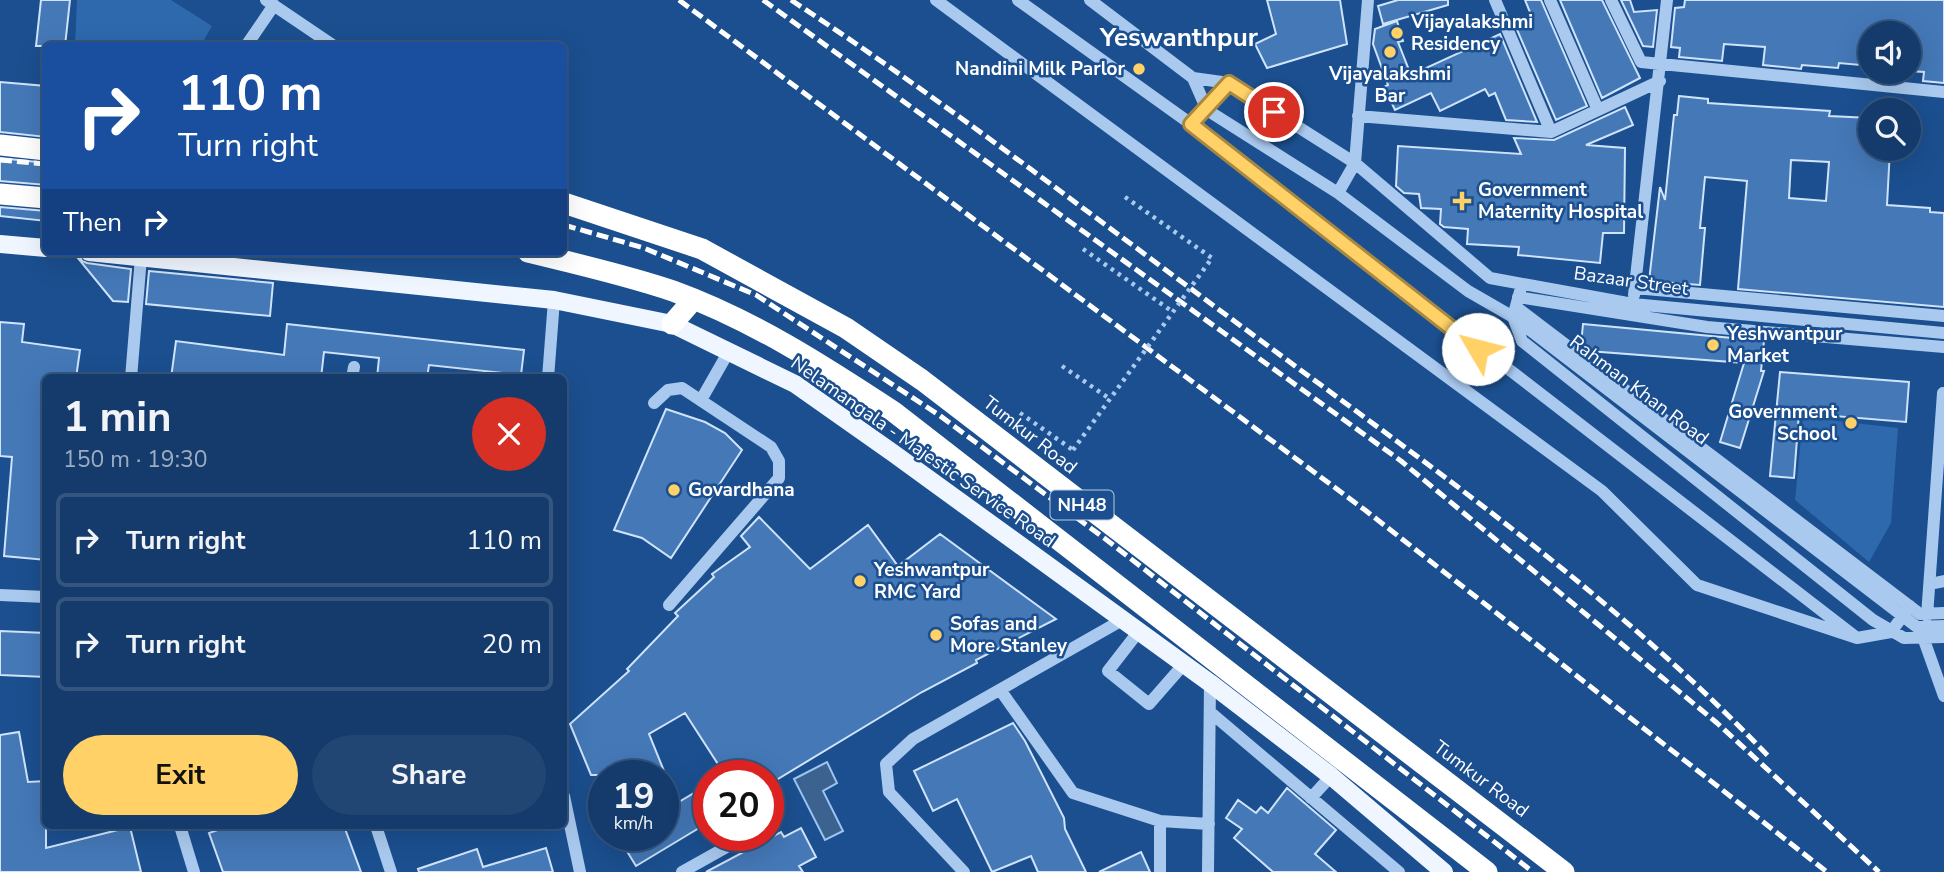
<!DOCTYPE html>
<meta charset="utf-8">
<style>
body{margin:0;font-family:"Nunito Sans",sans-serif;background:#214673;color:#f1f3f6;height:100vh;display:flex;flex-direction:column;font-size:26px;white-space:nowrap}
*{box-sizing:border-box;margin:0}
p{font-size:23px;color:#9dadc1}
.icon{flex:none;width:38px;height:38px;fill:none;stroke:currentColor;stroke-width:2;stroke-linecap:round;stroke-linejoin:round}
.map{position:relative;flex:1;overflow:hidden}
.side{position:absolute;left:42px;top:374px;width:525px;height:455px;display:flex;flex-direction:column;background:#143b6b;border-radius:10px;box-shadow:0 7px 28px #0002,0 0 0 2px #33557e}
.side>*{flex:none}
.hud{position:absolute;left:42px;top:42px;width:525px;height:214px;border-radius:10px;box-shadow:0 7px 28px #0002,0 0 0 2px #33557e;background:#1a4fa0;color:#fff;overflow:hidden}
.tools{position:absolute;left:1858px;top:21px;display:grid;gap:14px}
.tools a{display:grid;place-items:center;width:63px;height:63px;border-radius:50%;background:#143b6b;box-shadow:0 7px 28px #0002,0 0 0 2px #33557e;font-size:35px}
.speed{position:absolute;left:588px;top:760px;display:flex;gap:14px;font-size:35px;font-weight:700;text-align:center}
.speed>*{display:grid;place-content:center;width:91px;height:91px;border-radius:50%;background:#143b6b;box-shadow:0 7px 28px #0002,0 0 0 2px #33557e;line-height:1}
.speed small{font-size:18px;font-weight:400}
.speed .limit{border:10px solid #d22;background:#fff;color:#111}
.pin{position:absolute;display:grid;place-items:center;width:60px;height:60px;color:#fff;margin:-30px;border:4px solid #fff;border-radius:50%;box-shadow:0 2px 7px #0007}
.me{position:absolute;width:77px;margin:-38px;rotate:307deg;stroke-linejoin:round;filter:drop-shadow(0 0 5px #0008)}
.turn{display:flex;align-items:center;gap:24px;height:147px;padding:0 21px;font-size:32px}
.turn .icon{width:91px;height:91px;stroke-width:2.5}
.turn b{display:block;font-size:49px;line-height:60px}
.then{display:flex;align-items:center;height:66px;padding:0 21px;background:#0003;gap:14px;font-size:26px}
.round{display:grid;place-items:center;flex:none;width:74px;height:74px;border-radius:37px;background:#214673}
.summary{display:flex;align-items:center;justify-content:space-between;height:119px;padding:0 21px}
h1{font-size:42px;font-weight:700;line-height:52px}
.action{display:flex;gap:14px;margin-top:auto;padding:14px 21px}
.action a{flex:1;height:80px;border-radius:42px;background:#ffd166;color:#111;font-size:28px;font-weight:700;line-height:80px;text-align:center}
.action a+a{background:#214673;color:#f1f3f6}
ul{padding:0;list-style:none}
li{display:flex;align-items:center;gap:21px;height:94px;margin:0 14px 10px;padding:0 7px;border:4px solid #33557e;border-radius:10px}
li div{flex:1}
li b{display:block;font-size:26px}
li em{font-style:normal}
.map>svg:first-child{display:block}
.green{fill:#2e69ad}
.water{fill:#3c6290;stroke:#9cc4f0;stroke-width:2}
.building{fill:#4478b7;stroke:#cfe3fa;stroke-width:2;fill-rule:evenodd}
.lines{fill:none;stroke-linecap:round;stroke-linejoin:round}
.path{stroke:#a9c9ee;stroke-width:4.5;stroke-dasharray:3.5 5;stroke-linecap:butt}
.minor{stroke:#a9c9ee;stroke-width:12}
.major{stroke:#f0f6ff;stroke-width:18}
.highway{stroke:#fff;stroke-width:21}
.rail{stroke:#fff;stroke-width:5;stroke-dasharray:12 5;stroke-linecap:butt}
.path-bridge{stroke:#a9c9ee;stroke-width:4.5;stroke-dasharray:3.5 5;stroke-linecap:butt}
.route-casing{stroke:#a68842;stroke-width:18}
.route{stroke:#ffd166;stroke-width:12}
.poi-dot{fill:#ffd166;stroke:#1b4f8f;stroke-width:2.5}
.labels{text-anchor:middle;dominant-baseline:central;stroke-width:5;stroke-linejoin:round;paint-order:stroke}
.shield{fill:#1b4f8f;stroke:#bbcadd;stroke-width:2}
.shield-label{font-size:18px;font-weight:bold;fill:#fff}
.poi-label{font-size:19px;font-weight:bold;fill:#fff;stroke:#1b4f8f;text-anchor:start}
.street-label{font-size:19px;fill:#fff;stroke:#1b4f8f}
.district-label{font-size:26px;font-weight:bold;fill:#fff;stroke:#1b4f8f}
</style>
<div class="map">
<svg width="1944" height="872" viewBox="0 0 1944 872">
<rect width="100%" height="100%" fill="#1b4f8f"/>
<path class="green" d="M77,0H171L212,26L201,45H75Z
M1803,417L1898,428L1891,523L1869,562L1795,500Z"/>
<path class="water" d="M827,762L837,783L823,791L843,831L825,840L794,779Z"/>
<path class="building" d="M41,0H70L65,46H36Z
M1267,0H1340L1347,44L1267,68L1255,44L1276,34Z
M1398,0H1448V5L1383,24L1378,6Z
M1525,0H1541L1587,106L1556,120L1515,25L1532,17Z
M1560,0H1602L1640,78L1602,98Z
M1621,0H1630L1634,12L1657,10L1653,47L1643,46Z
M1685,0H1944V83L1923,81L1924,72L1909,71V33H1871V66L1839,63L1838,68L1802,65L1801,69L1763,65L1765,47L1724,44L1722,61L1679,57L1680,48L1671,47L1675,8L1684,7Z
M1397,21L1403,41L1398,42L1411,75L1500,34L1537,122L1506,120L1495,93L1489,96L1485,89L1440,111L1431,93L1395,110L1384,87L1388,85L1373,44L1375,29Z
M0,82L46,86V137L0,132Z
M1679,96L1708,99V103L1830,111L1829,116L1871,118V149H1890L1887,205L1930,208V212L1944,213V307L1738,289L1747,181L1705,177L1700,228H1705L1700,285L1649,281L1660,187L1665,200L1674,115H1677ZM1791,160L1829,162L1826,201L1789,198Z
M1625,107L1633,125L1586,145L1625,148L1624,233H1603L1600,263L1518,255L1519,247L1467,244L1468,229L1444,227L1440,224L1441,209L1421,208L1419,194L1404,193L1396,186L1398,146L1521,154L1514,138L1554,140Z
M0,158L46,163V185L0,181Z
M0,207L46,211V221L0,216Z
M73,252H78L82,261L87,263L131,269L128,302L113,301Z
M149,271L273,283L270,316L146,304Z
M0,322L24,324L22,342L80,350L76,378H46V560L4,556L12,457L0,456Z
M287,324L524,350L521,375L429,365L427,378H377L379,358L324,352L321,378H171L176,341L284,355Z
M1583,324L1764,341L1761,371H1764L1740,448L1720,442L1744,363L1588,351L1581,345Z
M1780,372L1909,382L1906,422L1799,413L1794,478L1770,476Z
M666,409L705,422L725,433L742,450L671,558L642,538L614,530Z
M759,517L810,569L868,525L898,566L940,534L1056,619L976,660L977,663L922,692L768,785V775H725L685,713L649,734L677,803L709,784V822L636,866L617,835H663V775H591L570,724L629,671L627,669L678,616L675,613L714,577L712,574L750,547L741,536Z
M0,631L46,633V677L0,675Z
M1013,723L1025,741L1064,818L1065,829L1086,872H1038L1031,856L992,872L957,799L933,811L914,771Z
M19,732L28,782L46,781V848L130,827L141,872H0V735Z
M1287,788L1336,830L1315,854L1336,872H1273L1234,838L1242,829L1226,818L1238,800L1256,813L1261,807L1268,813Z
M229,826H344L361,872H223L209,833Z
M801,828L816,857L799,866L803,872H706L781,832L784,837Z
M546,848L553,872H419L418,869L477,849L483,867Z
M1141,852L1150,872H1099Z"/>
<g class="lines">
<path class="path" d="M1125,197L1212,258
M1083,249L1173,312
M1062,366L1110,399
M1020,413L1073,450"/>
<path class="minor" d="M266,0L334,46
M936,0L1602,491L1697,585L1857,638
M1018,0L1191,124L1857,638L1891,632L1910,606
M1090,0L1193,78L1207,110L1338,193L1468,291L1513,317L1917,627L1944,626
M1495,0L1551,132
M1550,0L1598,110
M1611,0L1641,62L1944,92
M246,46L274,5
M1193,78L1229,83L1355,163L1490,278L1633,304L1944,333
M1358,116L1551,132L1660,81
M1191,124L1229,83
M1338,193L1355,163L1368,0
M1522,284L1513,317L1522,341L1873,620L1904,638L1944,637
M1635,288L1944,316
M1634,295L1667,0
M1518,297L1707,327L1944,347
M1516,307L1920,614L1944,613
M131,378L141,257
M352,378L354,367
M548,378L554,300
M701,400L729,351
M654,403L668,390L682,388L771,447L779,461V478L669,605
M1930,584L1944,581
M0,595L46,597
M1927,616L1943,393
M1139,631L1108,671L1149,704L1184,664
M1924,640L1944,696
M1001,691L1073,793L1160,821L1209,824
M1210,712L1399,872
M564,796L580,872
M1311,798L1331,776
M1160,821V872
M180,826L194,872
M376,826L391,872
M682,872L748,835
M964,872L889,792L886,764L913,739L1124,619
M1208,872L1210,683"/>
<path class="major" d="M0,244L46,248
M89,252L554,300L672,324L795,384L893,453L1210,683L1331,776L1444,872"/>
<path class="highway" d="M0,145L46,150
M0,194L46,198
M564,203L702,249L846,328L922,380L1564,872
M528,252C577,264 626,275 673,291C753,320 824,366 894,412L1487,872
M672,324L693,300"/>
<path class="rail" d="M679,0L1365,510L1827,872
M763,0L1401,461L1717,723L1879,872
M791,0C952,106 1105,226 1260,340C1435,470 1620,600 1770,758
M0,160L46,164
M0,190L46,195
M564,225L644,248L756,295L939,415L1108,541L1533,872
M545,252C612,266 684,289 743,322C845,380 944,457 1038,527C1188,639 1335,756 1483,872"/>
<path class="path-bridge" d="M1073,450L1212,258"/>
</g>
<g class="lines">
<defs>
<path id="route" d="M1274,112L1229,83L1191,124L1478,349"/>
</defs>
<use href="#route" class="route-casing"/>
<use href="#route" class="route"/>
</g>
<g class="poi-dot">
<circle cx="1397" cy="33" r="7"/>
<circle cx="1390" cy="52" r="7"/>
<circle cx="1139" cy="69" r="7"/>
<path d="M1458.5 190.5h7v7h7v7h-7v7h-7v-7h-7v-7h7z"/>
<circle cx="1713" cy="345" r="7"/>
<circle cx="1851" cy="423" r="7"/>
<circle cx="674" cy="490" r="7"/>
<circle cx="860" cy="581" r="7"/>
<circle cx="936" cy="635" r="7"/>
</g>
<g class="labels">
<rect class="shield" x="1050.5" y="490.5" width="63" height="29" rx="5"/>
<g class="shield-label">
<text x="1082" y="505">NH48</text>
</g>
<g class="poi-label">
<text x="1411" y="22">Vijayalakshmi<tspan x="1411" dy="22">Residency</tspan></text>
<text x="1125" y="69" text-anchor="end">Nandini Milk Parlor</text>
<text x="1390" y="74" text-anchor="middle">Vijayalakshmi<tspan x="1390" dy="22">Bar</tspan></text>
<text x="1478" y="190">Government<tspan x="1478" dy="22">Maternity Hospital</tspan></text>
<text x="1727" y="334">Yeshwantpur<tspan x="1727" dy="22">Market</tspan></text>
<text x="1837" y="412" text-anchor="end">Government<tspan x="1837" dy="22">School</tspan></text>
<text x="688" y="490">Govardhana</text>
<text x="874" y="570">Yeshwantpur<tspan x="874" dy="22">RMC Yard</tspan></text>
<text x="950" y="624">Sofas and<tspan x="950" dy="22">More Stanley</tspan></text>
</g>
<g class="street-label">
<text transform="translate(1631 281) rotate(8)">Bazaar Street</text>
<text transform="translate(1639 390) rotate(37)">Rahman Khan Road</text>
<text transform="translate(1030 435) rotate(38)">Tumkur Road</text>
<text transform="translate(923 452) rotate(35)">Nelamangala - Majestic Service Road</text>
<text transform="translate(1481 779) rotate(37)">Tumkur Road</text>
</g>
<g class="district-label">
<text x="1179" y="37">Yeswanthpur</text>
</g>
</g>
</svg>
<div class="tools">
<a><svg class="icon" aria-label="sound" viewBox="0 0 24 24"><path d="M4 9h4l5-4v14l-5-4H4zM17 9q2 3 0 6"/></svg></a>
<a><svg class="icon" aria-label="search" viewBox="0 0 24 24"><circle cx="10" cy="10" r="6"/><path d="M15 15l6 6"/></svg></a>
</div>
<div class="speed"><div>19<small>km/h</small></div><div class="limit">20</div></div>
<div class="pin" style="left:1274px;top:112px;background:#d93025"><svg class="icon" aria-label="arrive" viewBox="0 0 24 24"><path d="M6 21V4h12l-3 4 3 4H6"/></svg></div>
<svg class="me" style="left:1478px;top:349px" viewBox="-20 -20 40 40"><circle r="19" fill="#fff"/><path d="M0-13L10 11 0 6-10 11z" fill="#ffd166"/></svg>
<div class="hud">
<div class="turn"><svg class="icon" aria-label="right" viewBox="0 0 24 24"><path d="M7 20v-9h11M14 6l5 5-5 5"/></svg><div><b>110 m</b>Turn right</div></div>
<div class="then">Then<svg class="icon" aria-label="right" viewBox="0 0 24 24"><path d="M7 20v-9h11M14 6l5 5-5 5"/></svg></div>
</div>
<section class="side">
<div class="summary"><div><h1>1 min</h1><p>150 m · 19:30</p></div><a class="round" style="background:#d93025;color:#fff"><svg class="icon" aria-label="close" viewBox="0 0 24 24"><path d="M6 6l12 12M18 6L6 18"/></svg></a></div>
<ul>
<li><svg class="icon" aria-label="right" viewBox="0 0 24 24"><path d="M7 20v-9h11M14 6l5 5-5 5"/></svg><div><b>Turn right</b></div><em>110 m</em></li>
<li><svg class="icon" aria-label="right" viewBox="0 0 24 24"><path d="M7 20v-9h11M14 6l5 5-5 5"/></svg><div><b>Turn right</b></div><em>20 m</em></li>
</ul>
<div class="action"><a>Exit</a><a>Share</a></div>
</section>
</div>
